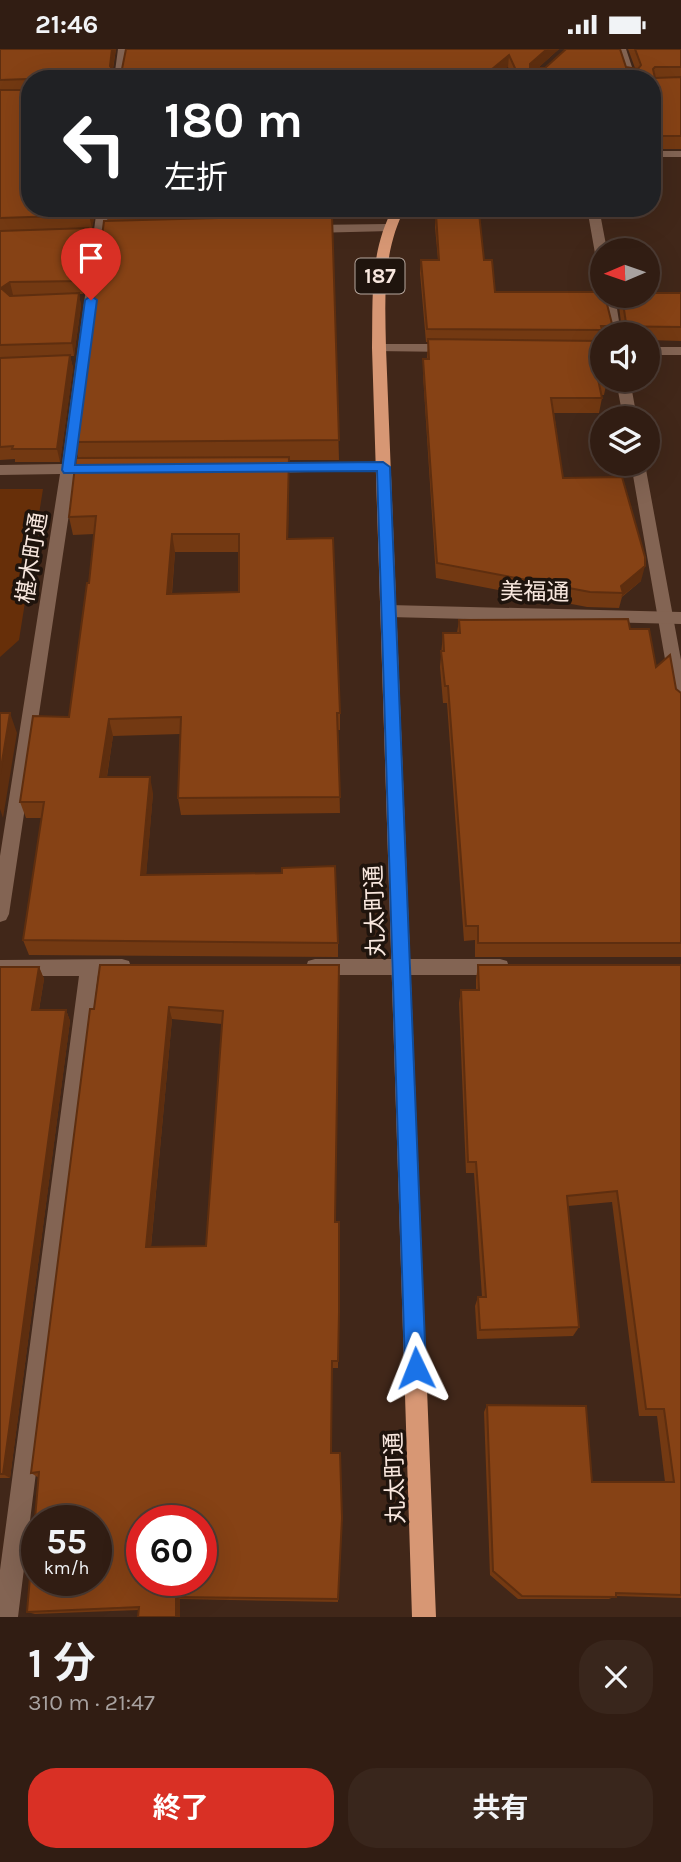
<!DOCTYPE html>
<html lang="ja">
<meta charset="utf-8">
<style>
body{margin:0;font-family:Karla,"Noto Sans JP",sans-serif;background:#39261c;color:#f1f3f6;height:100vh;display:flex;flex-direction:column;font-size:26px;white-space:nowrap}
*{box-sizing:border-box;margin:0}
p{font-size:23px;color:#a8a2a0}
.icon{flex:none;width:38px;height:38px;fill:none;stroke:currentColor;stroke-width:2;stroke-linecap:round;stroke-linejoin:round}
.map{position:relative;height:1568px;overflow:hidden}
.panel{display:flex;flex-direction:column;background:#311d13;flex:1}
.panel>*{flex:none}
.banner{position:absolute;left:21px;top:21px;width:640px;height:147px;border-radius:28px;box-shadow:0 7px 28px #0002,0 0 0 2px #4c3b33;background:#202124;color:#fff;overflow:hidden}
.needle{width:46px;rotate:268deg}
.buttons{position:absolute;left:590px;top:189px;display:grid;gap:14px}
.buttons a{display:grid;place-items:center;width:70px;height:70px;border-radius:50%;background:#311d13;box-shadow:0 7px 28px #0002,0 0 0 2px #4c3b33;font-size:35px}
.speed{position:absolute;left:21px;top:1456px;display:flex;gap:14px;font-size:35px;font-weight:700;text-align:center}
.speed>*{display:grid;place-content:center;width:91px;height:91px;border-radius:50%;background:#311d13;box-shadow:0 7px 28px #0002,0 0 0 2px #4c3b33;line-height:1}
.speed small{font-size:18px;font-weight:400}
.speed .limit{border:10px solid #d22;background:#fff;color:#111}
.pin{position:absolute;display:grid;place-items:center;width:60px;height:60px;color:#fff;margin:-72px -30px;border-radius:50% 50% 50% 0;rotate:-45deg;box-shadow:0 0 7px #0007}
.pin .icon{rotate:45deg}
.me{position:absolute;width:77px;margin:-38px;rotate:358deg;stroke-linejoin:round;filter:drop-shadow(0 0 5px #0008)}
.turn{display:flex;align-items:center;gap:24px;height:147px;padding:0 28px;font-size:32px}
.turn .icon{width:91px;height:91px;stroke-width:2.5}
.turn b{display:block;font-size:49px;line-height:60px}
.round{display:grid;place-items:center;flex:none;width:74px;height:74px;border-radius:28px;background:#39261c}
.headline{display:flex;align-items:center;justify-content:space-between;height:119px;padding:0 28px}
h1{font-size:42px;font-weight:700;line-height:52px}
.action{display:flex;gap:14px;margin-top:auto;padding:14px 28px}
.action a{flex:1;height:80px;border-radius:28px;background:#d93025;color:#fff;font-size:28px;font-weight:700;line-height:80px;text-align:center}
.action a+a{background:#39261c;color:#f1f3f6}
.status{display:flex;justify-content:space-between;align-items:center;height:49px;padding:0 35px;background:#311d13;direction:ltr}
.status svg{height:19px;fill:currentColor}
.map>svg:first-child{display:block}
.green{fill:#672f09}
.lines{fill:none;stroke-linecap:round;stroke-linejoin:round}
.service{fill:#836453;fill-rule:evenodd}
.minor{fill:#836453;fill-rule:evenodd}
.tertiary{fill:#836453;fill-rule:evenodd}
.primary{fill:#d79774;fill-rule:evenodd}
.wall{fill:#733912;fill-rule:evenodd}
.shaded-wall{fill:#5e2e0f}
.building{fill:#864215;stroke:#5e2e0f;stroke-width:2;fill-rule:evenodd}
.route{fill:#1a73e8;stroke:#114b97;stroke-width:2}
.labels{text-anchor:middle;dominant-baseline:central;stroke-width:7;stroke-linejoin:round;paint-order:stroke}
.shield{fill:#1f140d;stroke:#b7a89f;stroke-width:2}
.shield-label{font-size:21px;font-weight:bold;fill:#f8e7de}
.street-label{font-size:23px;fill:#f8e7de;stroke:#1f140d}
</style>
<div class="status"><b>21:46</b><svg viewBox="0 0 49 12"><path d="M0 12V9h3v3zM5 12V6h3v6zM10 12V3h3v9zM15 12V0h3v12zM26 1h20v11H26zM47 4h2v5h-2z"/></svg></div>
<div class="map">
<svg width="681" height="1568" viewBox="0 0 681 1568">
<rect width="100%" height="100%" fill="#412719"/>
<path class="green" d="M0,440H43L19,591L0,608Z"/>
<g class="lines">
<path class="service" d="M616,0H626L636,30H626Z"/>
<path class="minor" d="M118,0H128L124,30H114Z
M653,102H681V108H653Z
M97,159H109L76,415L85,417L87,420L85,423L75,425L9,865L6,871L0,873V807L60,425L0,426V416L62,415Z
M587,159H599L607,201H602V214L596,210Z
M603,247H615L621,285H609Z
M379,295H452L459,299L452,303L374,302V296Z
M648,298H681V306H648Z
M616,331H630L637,369H623Z
M383,413L390,418L388,421L266,424L259,419L266,414Z
M631,415H645L681,611V662L673,656Z
M122,910L129,912L131,918L129,924L98,926L18,1568H0V1521L79,927H0V911Z
M315,910H500L507,912L509,918L507,924L500,926H315L308,924L306,918L308,912Z"/>
<path class="tertiary" d="M387,175L393,179L391,182L311,184L305,180L311,176Z
M126,181L130,182V188L66,190L60,186L66,182Z
M389,556L681,563V575L389,568L381,562Z"/>
<path class="primary" d="M393,159H405C382,204 385,250 386,299L436,1568H412L372,299C373,250 369,204 393,159Z"/>
</g>
<path class="wall" d="M0,0H116L113,20H122L126,0H559L538,19L626,18L635,19L628,0H681V100H653V30H513L508,18L30,30L96,159L92,179H88L90,192L83,245H79L81,257L74,307H70L73,319L60,413H15V410L0,411Z
M332,159L339,411H289L288,490L340,664V681H338L340,764L181,766L178,749L180,685L113,687L107,728L153,744L146,826L338,894V908L29,906L23,891L42,769H26L20,753L69,668L89,534L94,485L73,486L69,468L78,409L75,393L108,171L107,166ZM175,503H239V543L172,545Z
M436,165L484,211L495,243L612,275L621,274L619,256L621,247H648L681,244V292L648,291V285H602V290H601L600,292L602,331H607L604,346H601L602,349L599,364H554L563,429L641,532L622,548L619,559L587,558L436,529L423,326V310H427L428,293H426L420,224L421,211H438L435,178Z
M459,571L630,580L656,618L676,640L681,644V908H475V891L464,892L447,654H443L440,618L443,584H457Z
M339,916L335,1173H339L338,1319H332L331,1404H340L338,1553L180,1550V1568H138L139,1561L35,1565L27,1563L39,1429L31,1424L94,960ZM172,970L222,975L206,1197L151,1198Z
M478,916H681V1549L616,1547L609,1550H518L490,1526L484,1363L487,1356L592,1433H665L657,1367H639L612,1153L568,1157L579,1278L573,1287L477,1290L475,1257L478,1248H482L474,1124H466L459,954L461,941H476V930Z
M0,918H39L44,930L39,961H66L70,972L10,1429H0Z"/>
<path class="shaded-wall" d="M112,0H116L111,30L110,17Z
M547,0H559L528,28L530,15Z
M509,6L508,18L494,30H480Z
M91,159H96L92,179L89,166Z
M88,179L90,192L83,245L80,232Z
M10,233L13,246L5,252L1,239Z
M79,244L81,257L74,307L72,294Z
M70,306L73,319L60,413L57,400Z
M289,408V426L288,508L287,490Z
M172,485L175,503L170,563L167,545Z
M645,517L641,532L621,548L623,544L621,537Z
M10,664L17,684L3,769L0,760V725Z
M109,670L113,687L104,745L100,728Z
M150,728L153,744L145,841L141,826Z
M39,918L44,930L37,972L32,961Z
M169,958L172,970L150,1207L146,1198Z
M66,961L70,972L10,1429L3,1425Z
M176,1548L180,1550V1568H176Z"/>
<path class="building" d="M0,0H112L110,17L112,20H122L126,0H547L530,15V19H545L566,0H620L626,18L638,20L641,16L635,0H681V18H655L653,20L655,29L681,28V87H653V30H520L509,6L480,30H30V32L27,30L0,31Z
M30,34V159H91L89,166L0,169V41H28Z
M108,159H332V161L107,166Z
M479,164L484,211H492L495,243H602V247H605L612,275L626,274L622,247H648V244H681V278L601,277L602,281L427,280L421,211H439L436,165Z
M332,166L339,391L75,393L104,172Z
M88,179L80,232L10,233L1,239L10,247L79,244L72,294L0,296V182Z
M428,290L602,292V330H598L602,349H551L563,429L622,428L645,508V517L621,537L623,544L590,543L437,514L423,310H429Z
M70,306L57,400H12L13,397L0,398V309Z
M289,408L287,490L333,489L340,664H337L340,748L178,749L181,668L109,670L100,728H150L141,826L282,824V819L335,817L338,894L23,891L44,753H20L33,667L69,668L87,534H89L96,467L69,468L76,409ZM172,485H239V543L167,545Z
M628,570L630,580H649L656,618L670,606L676,640L681,644V894H478V877H466L448,637H445L441,602H444L443,584H460L459,571Z
M0,664H10L0,725Z
M100,916H339L335,1173H339V1264L338,1312H332L331,1404H340L342,1469L338,1550L176,1548V1568H138L139,1558L27,1563L39,1423L31,1424L90,960H94ZM169,958L223,962L206,1197L146,1198ZM37,1472H96V1531H37ZM142,1472H201V1531H142Z
M478,916H681V1546L616,1544V1548L522,1547L493,1522L487,1356L586,1357L592,1433H674L664,1360H646L617,1142L567,1147L579,1278L480,1281L478,1248H486L476,1113H468L461,941H479Z
M0,918H39L32,961H66L3,1425H0Z"/>
<path class="route" d="M91,247L97,251L75,416L383,413L390,418L426,1319L423,1326L416,1329L408,1326L405,1319L377,422L64,424L62,421L85,251Z"/>
<g class="labels">
<rect class="shield" x="355.5" y="209.5" width="49" height="35" rx="5"/>
<g class="shield-label">
<text x="380" y="227">187</text>
</g>
<g class="street-label">
<text transform="translate(32 509) rotate(-81)">椹木町通</text>
<text transform="translate(535 543) rotate(1)">美福通</text>
<text transform="translate(375 862) rotate(-92)">丸太町通</text>
<text transform="translate(395 1429) rotate(-92)">丸太町通</text>
</g>
</g>
</svg>
<div class="buttons">
<a><svg class="needle" viewBox="-14 -14 28 28"><path d="M0-13l5 13h-10z" fill="#e53935"/><path d="M0 13l5-13h-10z" fill="#a8a2a0"/></svg></a>
<a><svg class="icon" aria-label="sound" viewBox="0 0 24 24"><path d="M4 9h4l5-4v14l-5-4H4zM17 9q2 3 0 6"/></svg></a>
<a><svg class="icon" aria-label="layers" viewBox="0 0 24 24"><path d="M12 4l9 5-9 5-9-5zM3 14l9 5 9-5"/></svg></a>
</div>
<div class="speed"><div>55<small>km/h</small></div><div class="limit">60</div></div>
<div class="pin" style="left:91px;top:251px;background:#d93025"><svg class="icon" aria-label="arrive" viewBox="0 0 24 24"><path d="M6 21V4h12l-3 4 3 4H6"/></svg></div>
<svg class="me" style="left:416px;top:1319px" viewBox="-20 -20 40 40"><path d="M0-17L14 15 0 8-14 15z" fill="#1a73e8" stroke="#fff" stroke-width="4"/></svg>
<div class="banner">
<div class="turn"><svg class="icon" aria-label="left" viewBox="0 0 24 24"><path d="M17 20v-9H6M10 6l-5 5 5 5"/></svg><div><b>180 m</b>左折</div></div>
</div>
</div>
<section class="panel">
<div class="headline"><div><h1>1 分</h1><p>310 m · 21:47</p></div><a class="round"><svg class="icon" aria-label="close" viewBox="0 0 24 24"><path d="M6 6l12 12M18 6L6 18"/></svg></a></div>
<div class="action"><a>終了</a><a>共有</a></div>
</section>
